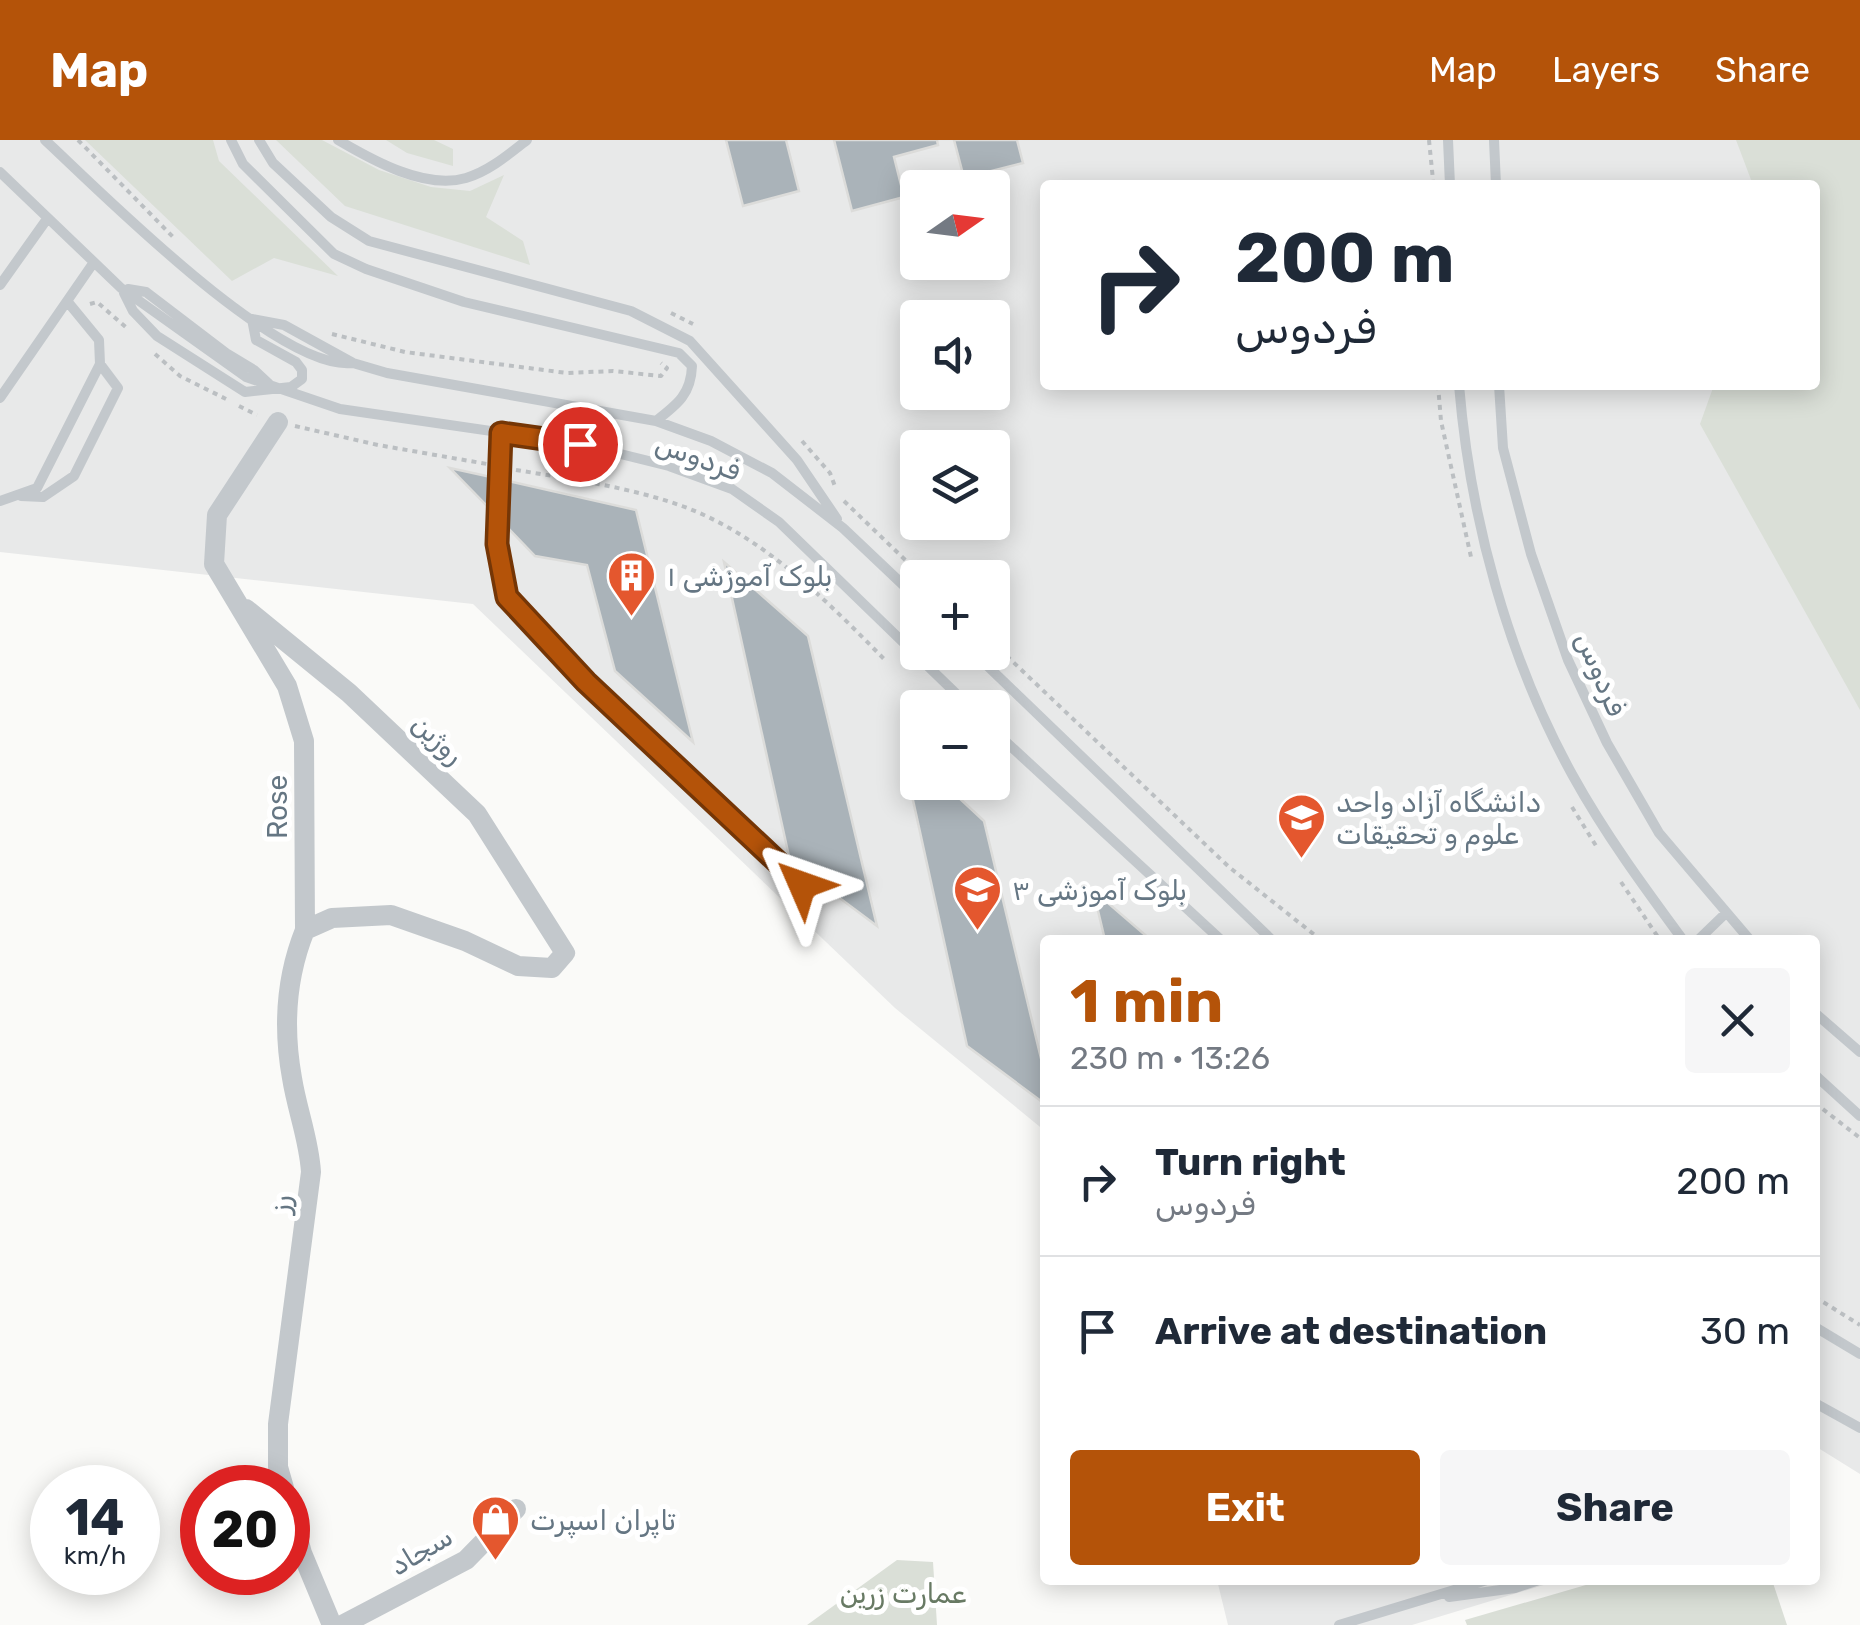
<!DOCTYPE html>
<meta charset="utf-8">
<style>
body{margin:0;font-family:Rubik,"Noto Naskh Arabic",sans-serif;background:#f6f6f7;color:#1f2937;height:100vh;display:flex;flex-direction:column;font-size:38px;white-space:nowrap}
*{box-sizing:border-box;margin:0}
p{font-size:32px;color:#747a83}
.icon{flex:none;width:55px;height:55px;fill:none;stroke:currentColor;stroke-width:2;stroke-linecap:round;stroke-linejoin:round}
.map{position:relative;flex:1;overflow:hidden}
.side{position:absolute;left:1040px;top:795px;width:780px;height:650px;display:flex;flex-direction:column;background:#fff;border-radius:10px;box-shadow:0 5px 25px #0003}
.side>*{flex:none}
.top-card{position:absolute;left:1040px;top:40px;width:780px;height:210px;border-radius:10px;box-shadow:0 5px 25px #0003;background:#fff;color:#1f2937;overflow:hidden}
.needle{width:65px;rotate:76deg}
.controls{position:absolute;left:900px;top:30px;display:grid;gap:20px}
.controls a{display:grid;place-items:center;width:110px;height:110px;border-radius:10px;background:#fff;box-shadow:0 5px 25px #0003;font-size:50px}
.speed{position:absolute;left:30px;top:1325px;display:flex;gap:20px;font-size:50px;font-weight:700;text-align:center}
.speed>*{display:grid;place-content:center;width:130px;height:130px;border-radius:50%;background:#fff;box-shadow:0 5px 25px #0003;line-height:1}
.speed small{font-size:25px;font-weight:400}
.speed .limit{border:15px solid #d22;background:#fff;color:#111}
.pin{position:absolute;display:grid;place-items:center;width:85px;height:85px;color:#fff;margin:-42px;border:5px solid #fff;border-radius:50%;box-shadow:0 2px 10px #0007}
.me{position:absolute;width:110px;margin:-55px;rotate:313deg;stroke-linejoin:round;filter:drop-shadow(0 0 8px #0008)}
.turn{display:flex;align-items:center;gap:35px;height:210px;padding:0 30px;font-size:45px}
.turn .icon{width:130px;height:130px;stroke-width:2.5}
.turn b{display:block;font-size:70px;line-height:85px}
.round{display:grid;place-items:center;flex:none;width:105px;height:105px;border-radius:10px;background:#f6f6f7}
.overview{display:flex;align-items:center;justify-content:space-between;height:170px;padding:0 30px}
h1{font-size:60px;font-weight:700;line-height:75px;color:#b45309}
.action{display:flex;gap:20px;margin-top:auto;padding:20px 30px}
.action a{flex:1;height:115px;border-radius:10px;background:#b45309;color:#fff;font-size:40px;font-weight:700;line-height:115px;text-align:center}
.action a+a{background:#f6f6f7;color:#1f2937}
ul{padding:0;list-style:none}
li{display:flex;align-items:center;gap:30px;height:150px;padding:0 30px;border-top:2px solid #e0e1e3}
li div{flex:1}
li b{display:block;font-size:38px}
li em{font-style:normal}
header{display:flex;align-items:center;gap:60px;box-sizing:border-box;height:140px;padding:0 50px;background:#b45309;color:#fff}
header strong{font-size:48px}
nav{display:flex;gap:55px;margin-inline-start:auto;font-size:35px}
.map>svg:first-child{display:block}
.built{fill:#e8e9e9;fill-rule:evenodd}
.green{fill:#dadfd7}
.building{fill:#aab3b9;stroke:#dcdcda;stroke-width:2.5}
.lines{fill:none;stroke-linecap:round;stroke-linejoin:round}
.path{stroke:#bbbfc2;stroke-width:4;stroke-dasharray:5 5;stroke-linecap:butt}
.lane{stroke:#c3c8cc;stroke-width:10}
.street{stroke:#c3c8cc;stroke-width:20}
.route-casing{stroke:#753606;stroke-width:25}
.route{stroke:#b45309;stroke-width:18}
.labels{text-anchor:middle;dominant-baseline:central;stroke-width:10;stroke-linejoin:round;paint-order:stroke}
.street-label{font-size:28px;fill:#657683;stroke:#fff}
.poi-label{font-size:28px;fill:#657683;stroke:#fff;text-anchor:start}
.park-label{font-size:28px;fill:#687a64;stroke:#fff}
</style>
<header>
<strong>Map</strong>
<nav><a>Map</a><a>Layers</a><a>Share</a></nav>
</header>
<div class="map">
<svg width="1860" height="1485" viewBox="0 0 1860 1485">
<rect width="100%" height="100%" fill="#fafaf8"/>
<path class="built" d="M0,0H1860V1334L1815,1306V800H1045V991L895,868L473,464L0,412ZM1045,45H1815V245H1045ZM918,48H992V122H918ZM918,178H992V252H918ZM918,308H992V382H918ZM918,438H992V512H918ZM918,568H992V642H918Z
M1217,1440H1560L1412,1485H1228Z"/>
<path class="green" d="M85,0H213L219,21L338,136L274,118L232,141Z
M276,0H322L379,30L431,47L470,51L504,35L486,77L523,101L530,125L345,66Z
M386,0H434L453,9V26L407,13Z
M1736,0H1860V570L1700,284L1714,245H1815V45H1753Z
M897,1420L933,1422L937,1485H807Z
M1603,1440H1772L1787,1485H1467L1465,1480Z"/>
<path class="building" d="M726,0H786L799,51L743,66Z
M834,0H937L938,5L894,17L904,57L852,71Z
M954,0H1017L1023,23L964,38Z
M450,328L491,337L490,369Z
M508,341L636,370L693,602L615,531L587,425L535,416L506,386Z
M724,422L808,496L877,786L790,721Z
M909,642H942L984,681L1045,935V964L967,906Z
M1093,750L1151,800H1105Z"/>
<g class="lines">
<path class="path" d="M78,0L173,97
M1429,0L1433,40
M90,164L97,162L129,190
M671,173L693,184
M332,194L405,212L567,233L613,231L661,236L667,228L661,223
M155,214L180,236L226,259
M1438,245L1441,281L1471,417
M239,266L257,275
M295,286L378,305L487,324
M802,301L830,333L836,349
M516,330C571,339 629,347 682,366C762,395 826,460 884,519
M844,361L924,438
M992,502L1229,727L1321,800
M1572,667L1598,709
M1621,742L1660,800
M1815,963L1860,998
M1815,1157L1860,1185"/>
<path class="lane" d="M45,0C102,53 278,231 352,223
M231,0L243,24L334,114L366,129L464,162L679,213L692,226C691,254 678,264 656,281
M259,0L273,23L331,77L369,101L631,171L690,201L797,320L837,379
M338,0C372,20 425,50 466,38C489,31 508,15 527,0
M1448,0L1450,45
M1494,0L1496,45
M0,32L121,148L246,237L340,269L580,304L669,326L732,349L779,382L971,568
M0,145L47,79
M128,149L146,152L226,213L254,230L269,244
M124,153L133,171L157,196L245,252L291,247L302,239V230L296,222L256,200L252,179
M252,179L284,185L353,223L387,233L656,281L711,301L772,333L843,388L918,459
M1459,245C1470,378 1508,519 1573,636C1605,694 1644,747 1683,800
M1499,245L1503,308L1531,414L1568,520L1607,603L1659,693L1750,800
M0,258L94,122
M501,293L497,404L507,457L586,542L802,745
M21,356L43,357L74,336L118,248L100,224
M0,361L37,348L100,224L99,200L67,161
M973,512L1272,800
M992,589L1221,800
M1698,800L1726,773
M1815,873L1860,912
M1815,935L1860,976
M1815,1187L1860,1214
M1815,1263L1860,1288
M1449,1457L1515,1448L1539,1440
M1339,1485L1487,1440"/>
<path class="street" d="M278,282L217,375L214,424L287,546L304,601L305,790C286,837 283,888 292,938C297,970 309,999 311,1032L278,1284V1327L284,1348
M246,469L349,553L477,674L565,813L552,828L518,826L465,801L391,775L332,778L305,790
M288,1361L302,1413L332,1485
M342,1485L466,1420L516,1369"/>
</g>
<g class="lines">
<defs>
<path id="route" d="M580,304L501,293L497,404L507,457L586,542L802,745"/>
</defs>
<use href="#route" class="route-casing"/>
<use href="#route" class="route"/>
</g>
<defs>
<symbol id="building-pin" viewBox="-11 -11 22 30"><path d="M0 17L-7.5 6A9.5 9.5 0 1 1 7.5 6Z" fill="#e4572e" stroke="#fff"/><path d="M-4-6H4V6H1V3H-1V6H-4ZM-2.5-4.3h1.7v1.8h-1.7ZM.8-4.3h1.7v1.8H.8ZM-2.5-1h1.7V.8h-1.7ZM.8-1h1.7V.8H.8Z" fill="#fff"/></symbol>
<symbol id="university-pin" viewBox="-11 -11 22 30"><path d="M0 17L-7.5 6A9.5 9.5 0 1 1 7.5 6Z" fill="#e4572e" stroke="#fff"/><path d="M0-5L7-2L0 1L-7-2ZM-4 1L0 2.5L4 1V4Q0 6-4 4Z" fill="#fff"/></symbol>
<symbol id="shop-pin" viewBox="-11 -11 22 30"><path d="M0 17L-7.5 6A9.5 9.5 0 1 1 7.5 6Z" fill="#e4572e" stroke="#fff"/><path d="M-5-2.5h2.3a2.7 3.5 0 0 1 5.4 0H5L5.5 6h-11ZM-1.5-2.5h3a1.5 2.3 0 0 0-3 0Z" fill="#fff"/></symbol>
</defs>
<g fill-rule="evenodd">
<use href="#building-pin" x="604" y="408" width="55" height="75"/>
<use href="#university-pin" x="1274" y="650" width="55" height="75"/>
<use href="#university-pin" x="950" y="722" width="55" height="75"/>
<use href="#shop-pin" x="468" y="1352" width="55" height="75"/>
</g>
<g class="labels">
<g class="street-label">
<text transform="translate(698 317) rotate(20)">فردوس</text>
<text transform="translate(1601 534) rotate(67)">فردوس</text>
<text transform="translate(438 599) rotate(43)">روژین</text>
<text transform="translate(277 667) rotate(-90)">Rose</text>
<text transform="translate(280 1064) rotate(-84)">رز</text>
<text transform="translate(421 1411) rotate(-31)">سجاد</text>
</g>
<g class="poi-label">
<text x="667" y="436">بلوک آموزشی ۱</text>
<text x="1336" y="662">دانشگاه آزاد واحد<tspan x="1336" dy="32">علوم و تحقیقات</tspan></text>
<text x="1012" y="750">بلوک آموزشی ۳</text>
<text x="530" y="1380">تاپران اسپرت</text>
</g>
<g class="park-label">
<text x="903" y="1453">عمارت زرین</text>
</g>
</g>
</svg>
<div class="controls">
<a><svg class="needle" viewBox="-14 -14 28 28"><path d="M0-13l5 13h-10z" fill="#e53935"/><path d="M0 13l5-13h-10z" fill="#747a83"/></svg></a>
<a><svg class="icon" aria-label="sound" viewBox="0 0 24 24"><path d="M4 9h4l5-4v14l-5-4H4zM17 9q2 3 0 6"/></svg></a>
<a><svg class="icon" aria-label="layers" viewBox="0 0 24 24"><path d="M12 4l9 5-9 5-9-5zM3 14l9 5 9-5"/></svg></a>
<a>+</a>
<a>−</a>
</div>
<div class="speed"><div>14<small>km/h</small></div><div class="limit">20</div></div>
<div class="pin" style="left:580px;top:304px;background:#d93025"><svg class="icon" aria-label="arrive" viewBox="0 0 24 24"><path d="M6 21V4h12l-3 4 3 4H6"/></svg></div>
<svg class="me" style="left:802px;top:745px" viewBox="-20 -20 40 40"><path d="M0-17L14 15 0 8-14 15z" fill="#b45309" stroke="#fff" stroke-width="4"/></svg>
<div class="top-card">
<div class="turn"><svg class="icon" aria-label="right" viewBox="0 0 24 24"><path d="M7 20v-9h11M14 6l5 5-5 5"/></svg><div><b>200 m</b>فردوس</div></div>
</div>
<section class="side">
<div class="overview"><div><h1>1 min</h1><p>230 m · 13:26</p></div><a class="round"><svg class="icon" aria-label="close" viewBox="0 0 24 24"><path d="M6 6l12 12M18 6L6 18"/></svg></a></div>
<ul>
<li><svg class="icon" aria-label="right" viewBox="0 0 24 24"><path d="M7 20v-9h11M14 6l5 5-5 5"/></svg><div><b>Turn right</b><p>فردوس</p></div><em>200 m</em></li>
<li><svg class="icon" aria-label="arrive" viewBox="0 0 24 24"><path d="M6 21V4h12l-3 4 3 4H6"/></svg><div><b>Arrive at destination</b></div><em>30 m</em></li>
</ul>
<div class="action"><a>Exit</a><a>Share</a></div>
</section>
</div>
